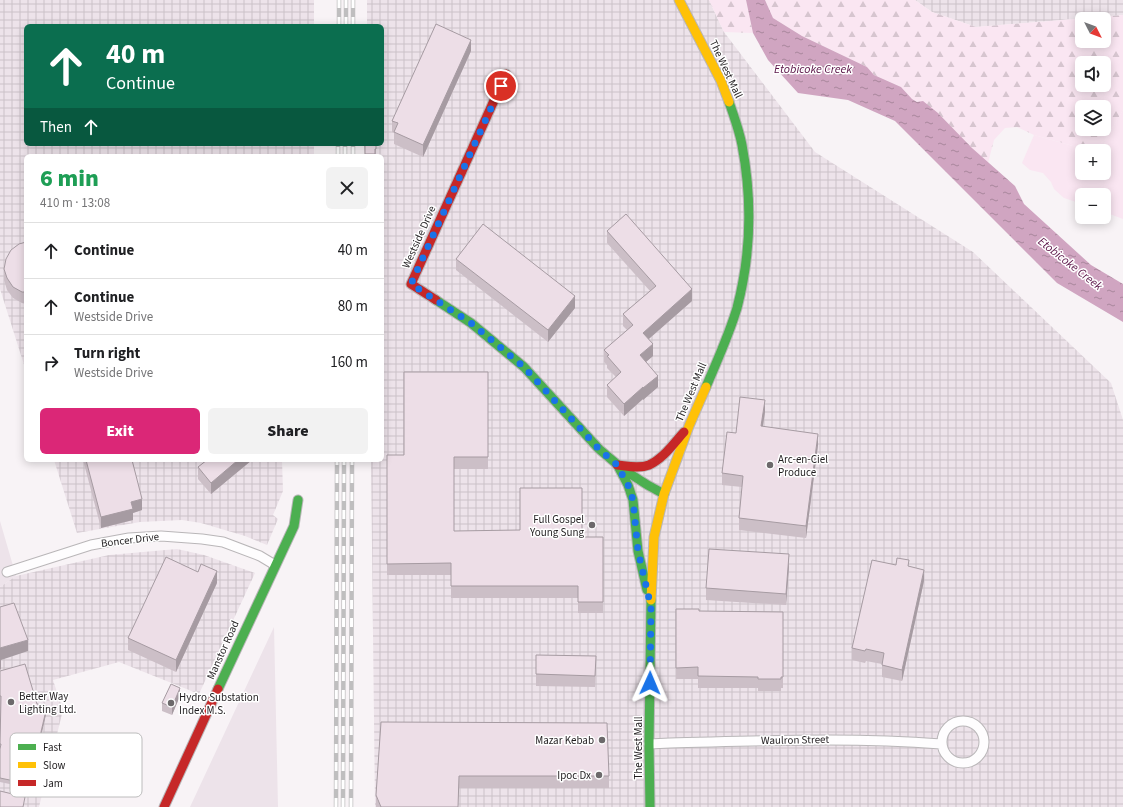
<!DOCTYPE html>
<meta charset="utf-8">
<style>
body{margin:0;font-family:"Source Sans 3",sans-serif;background:#f2f2f2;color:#202124;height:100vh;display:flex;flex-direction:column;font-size:15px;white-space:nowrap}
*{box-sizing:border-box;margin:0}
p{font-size:13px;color:#757577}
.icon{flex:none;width:22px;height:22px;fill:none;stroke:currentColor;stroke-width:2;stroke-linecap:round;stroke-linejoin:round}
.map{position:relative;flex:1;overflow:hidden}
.drawer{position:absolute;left:24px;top:154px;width:360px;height:308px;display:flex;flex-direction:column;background:#fff;border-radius:6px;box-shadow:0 2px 10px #0003}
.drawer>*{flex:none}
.hud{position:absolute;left:24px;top:24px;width:360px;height:122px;border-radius:6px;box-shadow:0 2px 10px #0003;background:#0b6e4f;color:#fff;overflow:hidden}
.needle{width:26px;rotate:132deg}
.tools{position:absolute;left:1075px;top:12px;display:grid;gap:8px}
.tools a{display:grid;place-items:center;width:36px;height:36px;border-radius:6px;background:#fff;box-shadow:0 2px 10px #0003;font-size:20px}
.pin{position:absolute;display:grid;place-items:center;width:34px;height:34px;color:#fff;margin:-17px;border:2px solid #fff;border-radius:50%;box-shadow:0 1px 4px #0007}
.me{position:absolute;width:44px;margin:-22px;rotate:1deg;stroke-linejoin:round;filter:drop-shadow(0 0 3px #0008)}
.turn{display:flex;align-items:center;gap:14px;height:84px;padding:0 16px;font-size:18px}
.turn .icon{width:52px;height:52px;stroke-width:2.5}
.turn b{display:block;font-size:28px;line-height:34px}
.then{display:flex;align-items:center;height:38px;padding:0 16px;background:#0003;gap:8px;font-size:15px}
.round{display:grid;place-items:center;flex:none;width:42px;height:42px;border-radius:6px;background:#f2f2f2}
.head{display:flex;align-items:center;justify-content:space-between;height:68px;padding:0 16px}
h1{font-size:24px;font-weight:800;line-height:30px;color:#1e9e55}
.action{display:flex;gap:8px;margin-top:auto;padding:8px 16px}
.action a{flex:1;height:46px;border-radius:6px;background:#db2777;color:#fff;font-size:16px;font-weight:800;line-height:46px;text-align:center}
.action a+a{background:#f2f2f2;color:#202124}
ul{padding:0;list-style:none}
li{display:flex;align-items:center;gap:12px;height:56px;padding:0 16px;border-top:1px solid #e0e0e0}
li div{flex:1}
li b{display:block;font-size:15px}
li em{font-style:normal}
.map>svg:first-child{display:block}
.built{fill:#ede3ea}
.industrial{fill:url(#industrial-grid)}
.forest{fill:url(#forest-firs);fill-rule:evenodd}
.green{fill:#fae6f2}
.water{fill:url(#water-ripples)}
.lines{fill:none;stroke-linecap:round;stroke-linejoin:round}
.street-casing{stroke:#b9b6b8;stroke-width:11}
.fast-casing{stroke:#b9b6b8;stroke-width:11}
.slow-casing{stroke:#b9b6b8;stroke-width:11}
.jam-casing{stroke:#b9b6b8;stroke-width:11}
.street{stroke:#fefdfe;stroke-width:9}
.fast{stroke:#4caf50;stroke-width:9}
.slow{stroke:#ffc107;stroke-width:9}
.jam{stroke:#c62828;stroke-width:9}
.rail-casing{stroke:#bfbebf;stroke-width:4.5}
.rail{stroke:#fff;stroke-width:3;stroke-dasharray:9;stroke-linecap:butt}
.wall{fill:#ccbfc7}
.shaded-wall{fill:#a69ba2}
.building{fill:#eddee7;stroke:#a69ba2}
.route{stroke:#1a73e8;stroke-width:7;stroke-dasharray:0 12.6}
.poi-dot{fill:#6c696b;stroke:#fff;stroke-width:1.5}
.labels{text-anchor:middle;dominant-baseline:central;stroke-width:3;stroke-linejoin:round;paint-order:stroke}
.street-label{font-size:11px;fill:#211e20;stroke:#fff}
.poi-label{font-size:11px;fill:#211e20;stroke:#fff;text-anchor:start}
.water-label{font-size:12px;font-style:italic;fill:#591246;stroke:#fff}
.key{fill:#fff;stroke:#bcbcbc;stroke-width:1}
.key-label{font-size:11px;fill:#211e20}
</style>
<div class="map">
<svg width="1123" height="807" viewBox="0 0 1123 807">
<defs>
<pattern id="industrial-grid" width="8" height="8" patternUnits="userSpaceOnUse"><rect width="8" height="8" fill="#ede3ea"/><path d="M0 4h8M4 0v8" fill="none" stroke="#cbc2c8"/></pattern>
<pattern id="forest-firs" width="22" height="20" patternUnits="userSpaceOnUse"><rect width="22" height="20" fill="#fae6f2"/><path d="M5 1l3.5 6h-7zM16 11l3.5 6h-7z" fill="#d6c5cf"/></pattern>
<pattern id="water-ripples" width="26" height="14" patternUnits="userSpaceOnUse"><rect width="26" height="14" fill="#d0a5c1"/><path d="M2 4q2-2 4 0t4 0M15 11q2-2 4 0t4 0" fill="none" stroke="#a8869c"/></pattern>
</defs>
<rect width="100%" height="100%" fill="#f8f3f6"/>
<path class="built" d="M0,521L16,576L0,587Z
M274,627L278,807H190Z"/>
<path class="industrial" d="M0,0H314V26H26V144H314V156H26V371L0,289Z
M367,0H709L724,32L815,152L973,252L1111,383L1123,420V807H375L371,460H382V156H368V144H382V26H367Z
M915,0H1123V15L976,27L932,12Z
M54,460H282L283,491L273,515L278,519L267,545L245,536L201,523L182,520L140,522L77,533Z
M177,549L204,555L255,573L199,694L119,662L53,680L63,710L39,807H0V587L16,576L109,555Z"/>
<path class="forest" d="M709,0H746L753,33L724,32Z
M765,0H915L932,12L976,27L1123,15V110L1099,151H1091L1034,135L1017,127L1005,128L994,140L988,163L972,148L938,113L912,99L901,87L874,75L867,67L802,36L773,18ZM1082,19H1104V41H1082ZM1082,63H1104V85H1082ZM1082,107H1104V129H1082Z"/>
<path class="green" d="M1123,110V219L1104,212V195H1082V204L1064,198L1054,189L1051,182L1043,173L1030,170L1022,163L1034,135L1091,151H1082V173H1104V151H1099Z"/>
<path class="water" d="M746,0H765L773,18L802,36L867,67L874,75L901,87L912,99L917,102L923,101L938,113L972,148L1015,186L1024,204L1091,265L1123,284V322L1057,283L895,121L848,100L798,93L768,60L753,33Z"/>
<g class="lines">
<defs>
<path id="street" d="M7,572L91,545L129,538L161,536L202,539L223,542L260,556L275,565
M942 742a21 21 0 1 1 42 0a21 21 0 1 1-42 0Z
M649,744L670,743C760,741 851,737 941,744"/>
<path id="fast" d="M436,300L471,323L524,367L599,449C619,467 640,482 664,494
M706,387C717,361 729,335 737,308C751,255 752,198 742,145C739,130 734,116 729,102
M619,468L628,485L633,500L638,551L647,590
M218,689L294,526L298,500
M650,807L649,744L651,600"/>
<path id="slow" d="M679,0L721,81L729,102
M651,600L654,537L664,494L689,426L706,387"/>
<path id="jam" d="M436,300L411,284L506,74
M617,465C627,466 639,469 649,465C663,459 674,443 684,432
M164,807L218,689"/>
</defs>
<use href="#street" class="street-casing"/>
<use href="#fast" class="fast-casing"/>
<use href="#slow" class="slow-casing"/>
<use href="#jam" class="jam-casing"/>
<use href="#street" class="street"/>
<use href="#fast" class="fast"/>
<use href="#slow" class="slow"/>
<use href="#jam" class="jam"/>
<defs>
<path id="rail" d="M339,26V0
M346,26V0
M353,26V0
M338,156V144
M345,156V144
M353,156V144
M336,807L337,460
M343,807L344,460
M351,807L352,460"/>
</defs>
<use href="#rail" class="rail-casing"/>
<use href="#rail" class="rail"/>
</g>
<path class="wall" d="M471,51L423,157L394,144V133L392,132V121Z
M364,144H376V156H365Z
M607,231L692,301L649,339L653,356L646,362L658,387L643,400V399L624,416L607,397V385L616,377L607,368V365L604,362V350L627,330L623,326V314L650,291L607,243Z
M26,242V304L22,303L13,298L7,290L4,280V269Z
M456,259L575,308L548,342L456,270Z
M488,372V469H454V531L582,537H603V613H578V598H451V575H387V455H404Z
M765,412L763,426L818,445L806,538L739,530V518L742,487L722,485V473L736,433Z
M83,460H132L142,510L133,513V520L101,528Z
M207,460H252L211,494L198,479V467Z
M896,565L909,567L924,581L902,681L882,677V664L866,661L865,663L852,660V648Z
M789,566L786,605L706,600V588Z
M217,583L176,672L128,650V638Z
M676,609L699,611L783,612V688H781V691H758V688H698V679H676Z
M536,655L596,668L595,687L536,686Z
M0,671L37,704L47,710L29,788L0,782Z
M180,696L172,715L162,711V703Z
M381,722L609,776V788H459L458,807H376V795Z"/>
<path class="shaded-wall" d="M471,40V51L423,157V145Z
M692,289V301L643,344V333Z
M575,296V308L548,342V330Z
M653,344V356L640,367V355Z
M658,376V387L643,400V388Z
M643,387V399L624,416V404Z
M765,400V412L761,438V426Z
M818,434V445L806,538V526Z
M238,460H252L211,494V483Z
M142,499V510L133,513V520L101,528V517L131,502Z
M789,554V566L786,605V594Z
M924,570V581L902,681V670Z
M217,571V583L176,672V660Z
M28,640V651L1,660V669L0,670V648Z
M180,688V696L172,715V707Z
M47,706V710L29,788V784Z"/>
<path class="building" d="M436,24L471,40L423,145L394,132L398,123L392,121Z
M365,144H376V149H375V154H365Z
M626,214L692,289L643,333L653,344L640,355L658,376L643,388V387L624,404L607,385L621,372L607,356L609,355L604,350L633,325L623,314L656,286L607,231Z
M483,224L575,296L548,330L456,259Z
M26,242V292H22L13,287L7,278L4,269L6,259L11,250L19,244Z
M404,372H488V457H454V531L520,530V488H582V537H603V602H578V586H451V563L387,564V455H404Z
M740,397L765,400L761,426L818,434L806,526L739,518L743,476L722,473L727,432L736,433Z
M86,460H132L142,499L131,502L133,509L101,517Z
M207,460H238L211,483L198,467Z
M709,549L789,554L786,594L706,588Z
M166,557L198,572L201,564L217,571L176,660L128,638Z
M897,558L909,560L908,566L924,570L902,670L882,665L884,653L866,649L865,651L852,648L872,560L896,565Z
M14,603L28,640L0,648V607Z
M676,609H699V611L783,612V677H781V679H758V677L698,676V667L676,668Z
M536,655L596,656L595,676L536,674Z
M25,664L37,704L47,706L29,784L0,778V749L1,744H0L1,696H0V671Z
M171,684L180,688L172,707L162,703Z
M381,722L607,723L609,776H459L458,807H381L376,795Z
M0,791L25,797L23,807H0Z"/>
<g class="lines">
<path class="route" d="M501,86L411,284L471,323L524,367L599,449L617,465L628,485L633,500L638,551L651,607L650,683"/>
</g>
<g class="poi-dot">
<circle cx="770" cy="465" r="4"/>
<circle cx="592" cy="525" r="4"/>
<circle cx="11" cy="702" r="4"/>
<circle cx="171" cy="703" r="4"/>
<circle cx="602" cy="740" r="4"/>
<circle cx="599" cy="775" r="4"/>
</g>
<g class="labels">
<g class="street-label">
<text transform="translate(726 69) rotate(65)">The West Mall</text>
<text transform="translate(419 237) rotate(-66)">Westside Drive</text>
<text transform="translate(691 392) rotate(-67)">The West Mall</text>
<text transform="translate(130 540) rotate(-7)">Boncer Drive</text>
<text transform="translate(223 650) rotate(-66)">Manstor Road</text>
<text transform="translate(795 740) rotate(-1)">Waulron Street</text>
<text transform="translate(638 748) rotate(-90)">The West Mall</text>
</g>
<g class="poi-label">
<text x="778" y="459">Arc-en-Ciel<tspan x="778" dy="13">Produce</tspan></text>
<text x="584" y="519" text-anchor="end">Full Gospel<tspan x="584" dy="13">Young Sung</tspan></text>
<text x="19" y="696">Better Way<tspan x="19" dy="13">Lighting Ltd.</tspan></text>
<text x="179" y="697">Hydro Substation<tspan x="179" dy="13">Index M.S.</tspan></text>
<text x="594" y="740" text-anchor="end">Mazar Kebab</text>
<text x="591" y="775" text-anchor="end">Ipoc Dx</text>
</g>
<g class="water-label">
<text x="813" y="69">Etobicoke Creek</text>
<text transform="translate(1070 264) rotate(38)">Etobicoke Creek</text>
</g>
</g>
<rect x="10" y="733" width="132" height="64" rx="6" class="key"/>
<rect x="18" y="744" width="18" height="6" fill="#4caf50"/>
<rect x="18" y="762" width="18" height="6" fill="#ffc107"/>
<rect x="18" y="780" width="18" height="6" fill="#c62828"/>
<g class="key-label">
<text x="43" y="751">Fast</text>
<text x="43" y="769">Slow</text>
<text x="43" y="787">Jam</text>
</g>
</svg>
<div class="tools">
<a><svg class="needle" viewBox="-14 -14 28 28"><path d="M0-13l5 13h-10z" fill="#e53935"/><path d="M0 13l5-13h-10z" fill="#757577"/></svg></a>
<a><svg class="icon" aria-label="sound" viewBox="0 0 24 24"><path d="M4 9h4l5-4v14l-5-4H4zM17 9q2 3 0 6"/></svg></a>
<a><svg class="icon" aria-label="layers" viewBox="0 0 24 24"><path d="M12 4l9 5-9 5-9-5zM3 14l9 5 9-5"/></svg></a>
<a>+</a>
<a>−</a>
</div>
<div class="pin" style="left:501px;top:86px;background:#d93025"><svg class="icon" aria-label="arrive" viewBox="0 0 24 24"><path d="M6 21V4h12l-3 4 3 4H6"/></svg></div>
<svg class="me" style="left:650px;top:683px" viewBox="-20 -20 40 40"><path d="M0-17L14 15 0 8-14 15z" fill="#1a73e8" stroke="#fff" stroke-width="4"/></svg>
<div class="hud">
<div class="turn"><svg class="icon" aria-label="ahead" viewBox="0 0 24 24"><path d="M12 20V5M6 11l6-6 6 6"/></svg><div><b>40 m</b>Continue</div></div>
<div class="then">Then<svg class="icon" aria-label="ahead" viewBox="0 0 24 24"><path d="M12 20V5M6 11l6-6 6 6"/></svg></div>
</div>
<section class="drawer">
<div class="head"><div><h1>6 min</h1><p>410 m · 13:08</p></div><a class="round"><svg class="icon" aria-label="close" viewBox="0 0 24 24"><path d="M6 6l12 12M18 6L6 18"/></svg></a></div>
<ul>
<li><svg class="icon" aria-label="ahead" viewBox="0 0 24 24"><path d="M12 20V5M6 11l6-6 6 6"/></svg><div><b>Continue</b></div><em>40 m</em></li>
<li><svg class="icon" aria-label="ahead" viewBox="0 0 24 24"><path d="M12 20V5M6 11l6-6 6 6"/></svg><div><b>Continue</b><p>Westside Drive</p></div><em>80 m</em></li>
<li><svg class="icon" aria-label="right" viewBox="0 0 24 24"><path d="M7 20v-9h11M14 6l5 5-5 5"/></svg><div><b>Turn right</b><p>Westside Drive</p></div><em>160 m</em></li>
</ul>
<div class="action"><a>Exit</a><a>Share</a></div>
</section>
</div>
